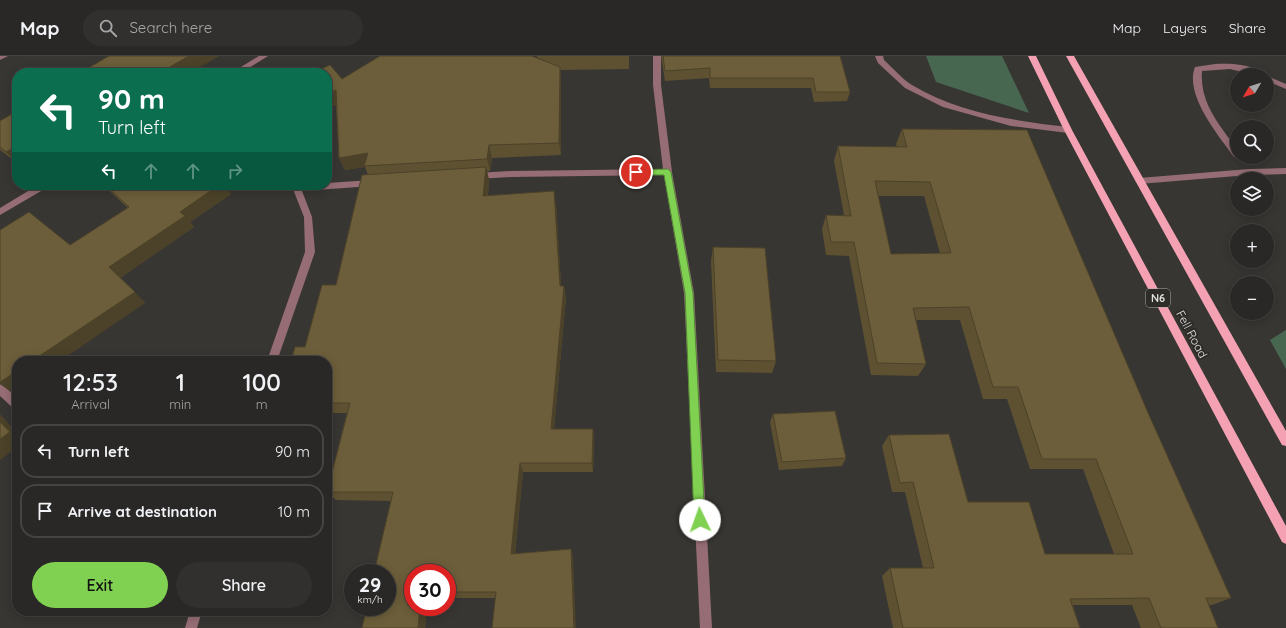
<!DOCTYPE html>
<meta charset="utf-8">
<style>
body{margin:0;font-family:Quicksand,sans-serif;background:#32302e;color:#f1f3f6;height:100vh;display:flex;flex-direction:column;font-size:15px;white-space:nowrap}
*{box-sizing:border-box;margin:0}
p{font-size:13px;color:#a5a6a7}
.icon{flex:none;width:22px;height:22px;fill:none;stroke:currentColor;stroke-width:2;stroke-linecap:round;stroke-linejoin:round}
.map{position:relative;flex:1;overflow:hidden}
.sheet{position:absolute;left:12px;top:300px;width:320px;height:260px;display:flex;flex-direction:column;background:#2a2826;border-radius:16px;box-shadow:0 2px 10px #0003,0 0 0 1px #464443}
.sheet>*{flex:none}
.banner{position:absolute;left:12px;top:12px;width:320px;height:122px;border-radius:16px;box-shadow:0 2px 10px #0003,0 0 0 1px #464443;background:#0b6e4f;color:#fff;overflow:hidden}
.needle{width:26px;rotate:231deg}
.buttons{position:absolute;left:1230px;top:12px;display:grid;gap:8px}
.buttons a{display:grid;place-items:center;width:44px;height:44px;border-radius:50%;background:#2a2826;box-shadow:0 2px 10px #0003,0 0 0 1px #464443;font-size:20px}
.speed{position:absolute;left:344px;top:508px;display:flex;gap:8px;font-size:20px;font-weight:700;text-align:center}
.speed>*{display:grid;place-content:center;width:52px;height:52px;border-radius:50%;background:#2a2826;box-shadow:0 2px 10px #0003,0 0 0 1px #464443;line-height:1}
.speed small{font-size:10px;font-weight:400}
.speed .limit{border:6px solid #d22;background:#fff;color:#111}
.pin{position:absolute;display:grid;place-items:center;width:34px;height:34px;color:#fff;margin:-17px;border:2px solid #fff;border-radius:50%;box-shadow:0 1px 4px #0007}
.me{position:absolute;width:44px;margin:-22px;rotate:357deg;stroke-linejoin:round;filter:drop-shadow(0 0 3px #0008)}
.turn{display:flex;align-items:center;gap:14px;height:84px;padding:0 20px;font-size:18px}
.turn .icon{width:52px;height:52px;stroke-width:2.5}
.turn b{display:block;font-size:28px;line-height:34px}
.lanes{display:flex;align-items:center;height:38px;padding:0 20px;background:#0003;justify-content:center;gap:20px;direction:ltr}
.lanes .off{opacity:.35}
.eta{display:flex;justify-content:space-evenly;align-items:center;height:68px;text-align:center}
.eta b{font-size:24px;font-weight:600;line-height:28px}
.cta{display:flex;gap:8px;margin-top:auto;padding:8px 20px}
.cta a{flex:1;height:46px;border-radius:24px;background:#80d051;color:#111;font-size:16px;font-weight:600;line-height:46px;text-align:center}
.cta a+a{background:#32302e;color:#f1f3f6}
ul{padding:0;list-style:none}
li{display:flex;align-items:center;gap:12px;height:54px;margin:0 8px 6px;padding:0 12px;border:2px solid #464443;border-radius:16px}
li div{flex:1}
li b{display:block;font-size:15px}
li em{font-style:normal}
header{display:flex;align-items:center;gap:24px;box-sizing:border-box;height:56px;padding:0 20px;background:#2a2826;border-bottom:1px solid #464443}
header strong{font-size:19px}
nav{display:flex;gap:22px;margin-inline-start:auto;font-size:14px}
.search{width:280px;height:36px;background:#32302e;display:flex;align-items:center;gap:10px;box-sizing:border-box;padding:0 14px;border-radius:22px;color:#a5a6a7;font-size:15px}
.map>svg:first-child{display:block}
.green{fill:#486751}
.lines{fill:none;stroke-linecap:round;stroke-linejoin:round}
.minor{fill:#966d75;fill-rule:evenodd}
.major{fill:#f4a2b3;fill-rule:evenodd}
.wall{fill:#5d5132;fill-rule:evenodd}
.shaded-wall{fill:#4c4229}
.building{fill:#6c5e3a;stroke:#4c4229;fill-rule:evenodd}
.route{fill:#80d051;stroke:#538735}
.labels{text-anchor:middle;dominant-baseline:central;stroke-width:4;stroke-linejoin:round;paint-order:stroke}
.shield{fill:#2e2c29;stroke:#abaaa8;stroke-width:1}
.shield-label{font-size:11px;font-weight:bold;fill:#e1e0de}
.street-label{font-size:12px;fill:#e1e0de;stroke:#2e2c29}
</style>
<header>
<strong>Map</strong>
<div class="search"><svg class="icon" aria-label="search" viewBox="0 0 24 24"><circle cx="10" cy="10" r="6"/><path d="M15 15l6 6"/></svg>Search here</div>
<nav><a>Map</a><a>Layers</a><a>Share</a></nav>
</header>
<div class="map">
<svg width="1286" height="572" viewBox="0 0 1286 572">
<rect width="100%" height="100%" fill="#383633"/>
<path class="green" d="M926,0H1002L1029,57L936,26Z
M1286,274V313L1270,284Z"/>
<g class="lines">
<path class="minor" d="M0,0H8L0,4Z
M259,0H268L241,17H231Z
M653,0H661V29L672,116L694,237L712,572H700L684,237L664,119L511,121L476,123L472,120L476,117L511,115L663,113L653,29Z
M875,0H883L884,4C893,12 902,23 912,29C958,57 1015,65 1068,71L1072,74L1068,77L1011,70L943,51L905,32L878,7Z
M1215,8C1230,7 1254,8 1265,19H1254L1230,13L1202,15C1200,39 1211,58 1225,77C1231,85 1237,91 1237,101H1240H1234C1219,80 1184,39 1195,11Z
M1267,20L1286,28V33L1267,25Z
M1286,112V118L1249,119L1139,128L1135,125L1139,122L1249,113Z
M372,124L376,127L372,130L302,135L312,161L315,196L277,305H267L305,196L304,161L293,133L290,129H327V127Z
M38,129H49L48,131L0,159V152Z
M0,328L4,330L17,342V354L13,352L0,340Z
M190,555H202L197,572H185Z"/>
<path class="major" d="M1028,0H1036L1072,74L1286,470V488L1282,486L1064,74Z
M1066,0H1074L1286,375V390L1282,389Z"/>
</g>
<path class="wall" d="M109,0H219L189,17H95L90,11Z
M537,0H629V13L560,14L561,23V99L492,102L490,115H487L489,124L488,140L556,148L561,230H564L566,242L554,373H593L594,383L593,416H523L515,498L573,500L495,542H447V517H413L427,551L425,572H362L391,445L336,444L327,436L347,357H327V305L305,291L336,229L368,119L365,111L345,114L339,102L336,49L327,53V17L342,23L537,2Z
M661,0H840L850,36L847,45L814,46L811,32H710L709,22L665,25Z
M17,55V106H16L0,94V65Z
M902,73L1149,359L1231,542L1212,549H1209L1218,572H1141L1132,549H1073L1080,572H893L882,520L890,512H923L905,436H892L882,390L889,379L968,446L1045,498H1114L1083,413H1030L1007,343H983L960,264H916L926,308L918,320L871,319L849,200L826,199L822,173L826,159H844L834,105L838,90L897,91L896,88ZM878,140H924L940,197L891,198Z
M103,129H225L231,138L190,166L194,171L120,222L145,247L17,305V334L13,337L0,328V174L70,189L128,152Z
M713,191L776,305L772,317L716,316L711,205Z
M773,358L846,402L842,410L779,414L770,366Z"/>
<path class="shaded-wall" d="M189,0H219L189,17H159Z
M560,11L561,23V99L559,87Z
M336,34L341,47L327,53V38Z
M489,89L492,102L490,115L487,103Z
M17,90V106H16L6,96Z
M368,97L365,111L345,114L339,102Z
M486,111L489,124L486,153L483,140Z
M219,129H225L231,138L190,166L194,171L120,222L109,211L180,156Z
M554,135L556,148L562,242L560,230Z
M564,230L566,242L553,382L551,373Z
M135,236L145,247L60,305H32Z
M17,315V334L13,337L0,328V326Z
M0,358L17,377V391L0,404Z
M593,373L594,383L593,416L592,407Z
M520,407L523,416L514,505L511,498Z
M571,493L573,500L576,572H574Z
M420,551H427L425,572H418Z"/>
<path class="building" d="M109,0H189L159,17H99L90,11Z
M380,0H532L560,11L559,87L489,89L487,103L364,110L368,97L339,102L336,34L327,38V17H312L330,9L342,23Z
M663,0H840L850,36H816L813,22H710V12L665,15Z
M17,55V90L6,96L0,91V65Z
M902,73L1027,74L1149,359L1231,542H1206L1218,572H1161L1149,542L1070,543L1080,572H903L890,512H934L913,426L900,427L889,379L949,378L968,446H1029L1045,498H1133L1096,403H1042L1018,331H993L969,251L913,252L926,308L877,307L854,186H831L826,159L851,160L838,90L907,91ZM875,125L930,126L951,197L891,198Z
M486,111L483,140L554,135L560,230H564L551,373H593L592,407H520L511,498L571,493L574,572H492L496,536H447V517H413V551H420L418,572H362L367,551H387V517H374L393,436H327L350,347H327V305H291L295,291H305L322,229H336L362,119Z
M105,129H219L180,156L185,160L109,211L135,236L32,305H17V315L0,326V174L29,156L70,189L129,151Z
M713,191L765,192L776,305L718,304Z
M835,355L846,402L782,406L773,358Z
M0,366L10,376L0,383Z"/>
<path class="route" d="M668,113L671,116L693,237L705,464L703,467L700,469L696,467L694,464L685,237L664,119H636L632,116L636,114Z"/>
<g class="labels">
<rect class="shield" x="1146" y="233" width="24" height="18" rx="3"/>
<g class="shield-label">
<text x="1158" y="242">N6</text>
</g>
<g class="street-label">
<text transform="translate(1192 278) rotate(62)">Fell Road</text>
</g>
</g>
</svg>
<div class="buttons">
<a><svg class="needle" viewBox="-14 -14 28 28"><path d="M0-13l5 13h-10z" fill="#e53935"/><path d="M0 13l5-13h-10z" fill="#a5a6a7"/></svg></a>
<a><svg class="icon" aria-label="search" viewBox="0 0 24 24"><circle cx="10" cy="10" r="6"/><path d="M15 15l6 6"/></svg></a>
<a><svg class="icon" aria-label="layers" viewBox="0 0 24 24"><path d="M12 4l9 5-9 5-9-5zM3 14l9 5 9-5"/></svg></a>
<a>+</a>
<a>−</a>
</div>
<div class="speed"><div>29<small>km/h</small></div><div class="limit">30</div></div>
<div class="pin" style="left:636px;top:116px;background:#d93025"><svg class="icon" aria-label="arrive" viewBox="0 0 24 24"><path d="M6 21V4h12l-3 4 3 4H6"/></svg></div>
<svg class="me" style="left:700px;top:464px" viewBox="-20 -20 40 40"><circle r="19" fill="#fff"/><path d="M0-13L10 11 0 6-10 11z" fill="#80d051"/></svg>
<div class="banner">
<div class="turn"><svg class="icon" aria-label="left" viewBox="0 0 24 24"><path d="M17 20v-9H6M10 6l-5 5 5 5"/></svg><div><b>90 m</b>Turn left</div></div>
<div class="lanes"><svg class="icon" aria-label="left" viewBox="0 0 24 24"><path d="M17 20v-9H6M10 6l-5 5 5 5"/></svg><svg class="icon off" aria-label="ahead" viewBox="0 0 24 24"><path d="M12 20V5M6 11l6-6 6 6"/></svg><svg class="icon off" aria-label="ahead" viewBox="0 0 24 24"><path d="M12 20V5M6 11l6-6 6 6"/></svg><svg class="icon off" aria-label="right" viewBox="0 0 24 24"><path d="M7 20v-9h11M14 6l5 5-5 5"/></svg></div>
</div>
<section class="sheet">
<div class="eta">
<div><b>12:53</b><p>Arrival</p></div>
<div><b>1</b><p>min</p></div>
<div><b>100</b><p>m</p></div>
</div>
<ul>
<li><svg class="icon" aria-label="left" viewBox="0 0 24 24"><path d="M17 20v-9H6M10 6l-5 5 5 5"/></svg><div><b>Turn left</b></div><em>90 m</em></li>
<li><svg class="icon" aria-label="arrive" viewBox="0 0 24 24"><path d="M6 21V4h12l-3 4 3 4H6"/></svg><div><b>Arrive at destination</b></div><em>10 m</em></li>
</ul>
<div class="cta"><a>Exit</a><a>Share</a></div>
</section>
</div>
